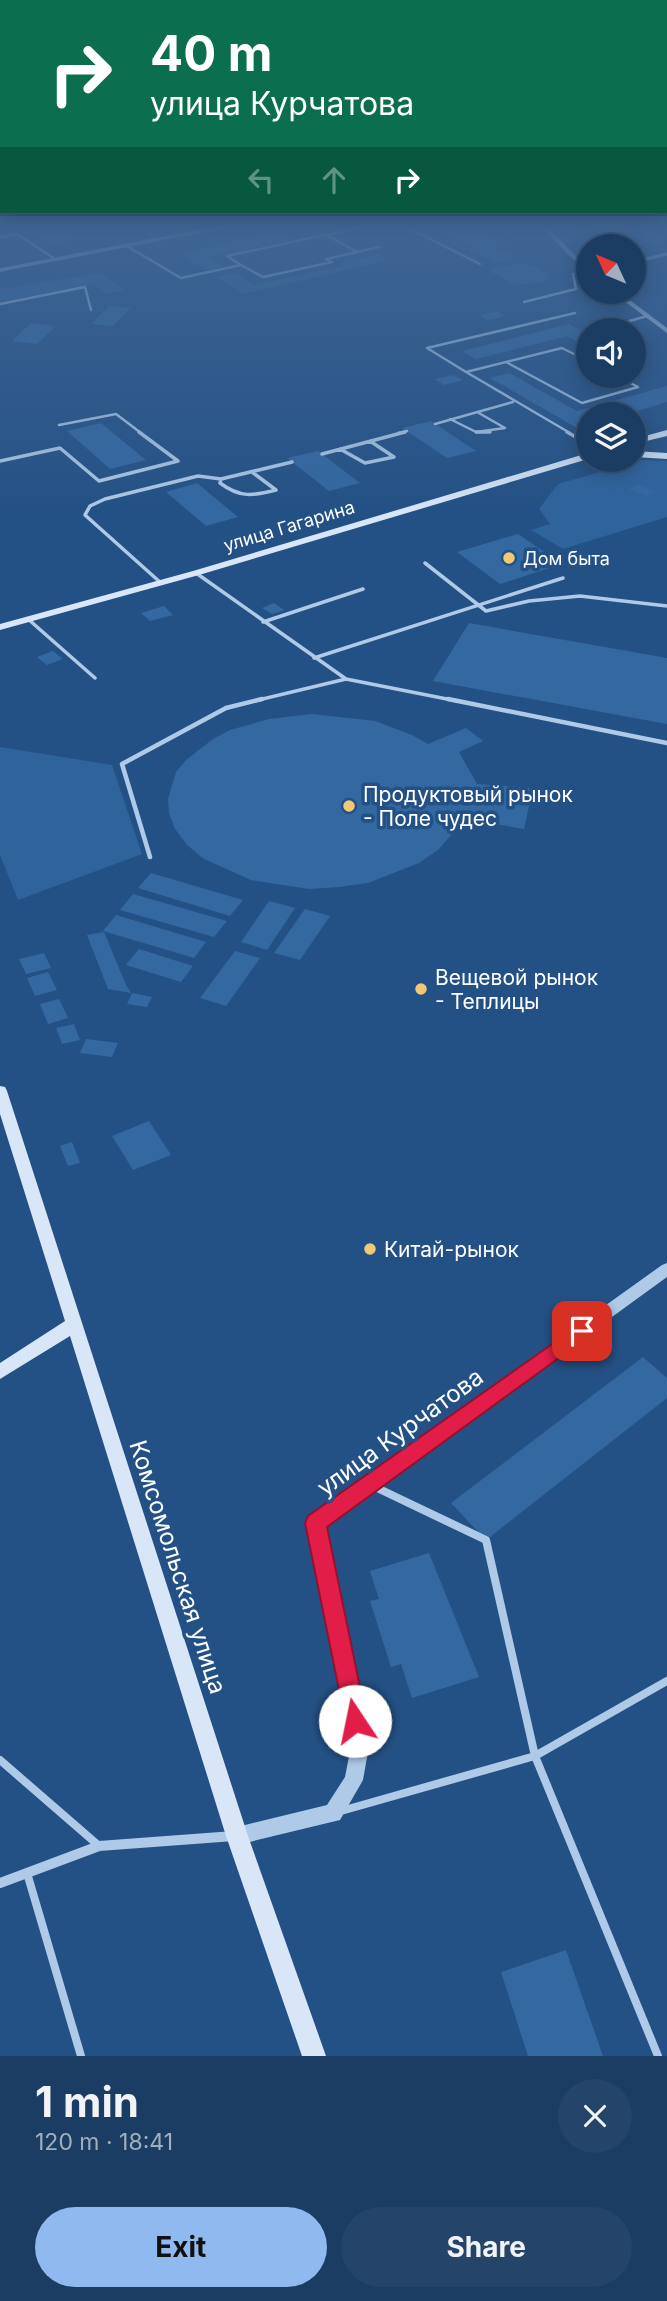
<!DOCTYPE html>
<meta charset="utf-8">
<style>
body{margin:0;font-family:Inter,sans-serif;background:#24446a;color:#f1f3f6;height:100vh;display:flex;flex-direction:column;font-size:26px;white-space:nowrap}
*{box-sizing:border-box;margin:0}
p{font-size:23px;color:#a0aebf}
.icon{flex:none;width:38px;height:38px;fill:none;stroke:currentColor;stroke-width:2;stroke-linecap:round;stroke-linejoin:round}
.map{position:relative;height:2056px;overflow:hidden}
.details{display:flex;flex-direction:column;background:#1b3d64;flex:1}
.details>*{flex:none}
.hud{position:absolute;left:0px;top:0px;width:668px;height:214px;box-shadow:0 4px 18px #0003,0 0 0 2px #395678;background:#0b6e4f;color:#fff;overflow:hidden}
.needle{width:46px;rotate:314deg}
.fabs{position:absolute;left:576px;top:234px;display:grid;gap:14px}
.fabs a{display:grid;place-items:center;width:70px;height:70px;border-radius:50%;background:#1b3d64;box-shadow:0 4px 18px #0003,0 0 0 2px #395678;font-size:35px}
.pin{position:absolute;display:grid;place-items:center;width:60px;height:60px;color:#fff;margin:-30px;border-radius:14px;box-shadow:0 4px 10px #0006}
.me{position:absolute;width:77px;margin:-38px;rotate:349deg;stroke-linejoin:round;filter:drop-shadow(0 0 5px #0008)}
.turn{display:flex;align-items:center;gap:24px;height:147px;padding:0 35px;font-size:32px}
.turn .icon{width:91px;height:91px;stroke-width:2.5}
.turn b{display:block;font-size:49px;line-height:60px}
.lanes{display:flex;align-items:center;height:66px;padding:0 35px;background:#0003;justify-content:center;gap:35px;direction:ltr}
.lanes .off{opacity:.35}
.round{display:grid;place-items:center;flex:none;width:74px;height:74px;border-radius:37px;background:#24446a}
.summary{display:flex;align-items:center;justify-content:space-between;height:119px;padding:0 35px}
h1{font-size:42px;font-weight:700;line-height:52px}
.button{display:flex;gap:14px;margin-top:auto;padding:14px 35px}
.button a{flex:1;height:80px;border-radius:42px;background:#90b9f0;color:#111;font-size:28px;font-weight:700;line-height:80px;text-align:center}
.button a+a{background:#24446a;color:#f1f3f6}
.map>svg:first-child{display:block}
.green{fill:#2f639c}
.building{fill:#3468a1}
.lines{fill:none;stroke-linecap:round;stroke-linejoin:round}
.service-far4{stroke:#aecae8;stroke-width:2.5}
.service-far3{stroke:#aecae8;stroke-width:3.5}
.service-far2{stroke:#aecae8;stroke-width:4.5}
.service-far1{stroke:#aecae8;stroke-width:6}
.service{stroke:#aecae8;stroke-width:8}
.minor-far1{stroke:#aecae8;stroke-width:3.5}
.minor{stroke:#aecae8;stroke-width:10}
.tertiary{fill:#aecae8;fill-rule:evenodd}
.secondary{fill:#d8e6f7;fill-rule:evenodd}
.route{fill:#e11d48;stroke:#92132f;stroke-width:2}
.poi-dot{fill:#f2c972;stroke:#245185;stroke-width:2.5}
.labels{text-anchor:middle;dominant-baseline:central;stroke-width:7;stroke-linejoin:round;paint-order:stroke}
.far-street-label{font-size:18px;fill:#fff;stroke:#245185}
.far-poi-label{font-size:18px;fill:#fff;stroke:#245185;text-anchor:start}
.poi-label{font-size:21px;fill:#fff;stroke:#245185;text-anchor:start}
.near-street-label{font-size:24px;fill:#fff;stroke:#245185}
</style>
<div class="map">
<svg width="667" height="2056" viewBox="0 0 667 2056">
<rect width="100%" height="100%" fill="#245185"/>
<path class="green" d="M642,460L667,461V517L563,549L531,530L550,524L539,509L558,484Z
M0,747L112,765L142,854L18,900L0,855Z"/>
<path class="building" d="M283,224H331V225L297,232Z
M437,224H462L499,244L492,246L516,258L495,263L467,249L473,248L445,233L452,232Z
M606,224H638L658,233L667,231V240L651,244Z
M60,228L76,239L50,244L34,233Z
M278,233L290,240L209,257L225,267L206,270L179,254Z
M378,254L388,260L243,294L216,277L235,273L254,285L344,266L339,263Z
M521,263L541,269L540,271L547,273L549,278L543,282L515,285L488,270Z
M102,273L125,290L106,294L94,284L0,302V289Z
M109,306L131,308L113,326L91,324Z
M497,311L506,316L488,320L478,315Z
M31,323L56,326L37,344L12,341Z
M569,324L588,334V347L567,336L476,359L462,351Z
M509,373L577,411L667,386V402L624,415H588V425L577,428L490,378Z
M454,375L463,380L444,385L435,379Z
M608,378L622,386L608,390L594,382Z
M431,421L476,451L447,458L402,428Z
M101,423L146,460L110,469L67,431Z
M318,451L360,483L329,491L287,458Z
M197,483L238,517L206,526L166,492Z
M638,484L656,492L647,496L629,489Z
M518,534L562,564L500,584L457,552Z
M274,603L284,610L272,614L262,608Z
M164,606L173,615L150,621L141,613Z
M469,623L667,658V724L433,681Z
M53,651L63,659L47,665L37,657Z
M312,714L375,721L412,735L428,744L466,728L483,741L459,752L477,784L533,788L524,829L460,818L452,834L438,850L419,863L368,883L339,887L309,889L251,880L204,859L187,845L175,829L169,813L168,799L176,772L186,760L213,739L230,730L269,719Z
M151,873L243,900L230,916L138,888Z
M133,894L227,921L214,937L120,910Z
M269,901L295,908L267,950L241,942Z
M305,909L330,916L300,960L274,953Z
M116,915L206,942L194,958L103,931Z
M104,932L126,985L131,993L108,989L87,935Z
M139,949L193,966L181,982L126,965Z
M235,951L260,958L226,1006L200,998Z
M44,953L51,968L26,974L19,959Z
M48,972L57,990L35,996L27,978Z
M132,993L152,997L147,1007L127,1004Z
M59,999L68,1018L48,1024L40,1004Z
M74,1024L80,1040L62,1044L56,1028Z
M86,1039L118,1043L112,1057L80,1053Z
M149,1121L171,1155L133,1170L112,1136Z
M72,1142L80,1163L68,1166L60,1146Z
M643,1357L667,1378V1398L486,1540L451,1503Z
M429,1553L479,1677L412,1698L401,1664L391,1667L370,1601L379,1599L370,1571Z
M566,1950L603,2056H528L501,1972Z"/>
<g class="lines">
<path class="service-far4" d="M400,224L480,264
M326,235L357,252
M0,237L17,234L55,259
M125,245L181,278L241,265L227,256L376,224
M241,265L263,277L332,262L326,259L379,247
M524,302L576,289L573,274L588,272
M0,304L85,287L91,310
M605,328L647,316
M506,362L582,403L638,387L617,376
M466,372L427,348L575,313
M450,419L476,432L505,428L477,412
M435,424L513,402
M59,425L116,414L141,433
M398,433L407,431
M570,433L466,372L562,348L588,361"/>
<path class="service-far3" d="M476,432H490
M567,432L588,444
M340,449L365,463L394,457L370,441
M322,454L405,432
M0,461L60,448L99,481L178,461L139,432
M221,479L220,483C240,498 253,496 276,490L252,472
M425,563L486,611L529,601L580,596L667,606
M196,573L346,679L457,701
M161,583L85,515L90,506L105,499L198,476L221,479L292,462
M28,619L95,678
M263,622L363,589
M314,658L563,578
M254,701L346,679"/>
<path class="service-far2" d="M448,699L667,743
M150,857L122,764L226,708L262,699"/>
<path class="service-far1" d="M372,1486L376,1488"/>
<path class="service" d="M373,1486L486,1540L535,1756L667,1681
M0,1760L98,1845
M341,1811L535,1756L658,2056
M27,1873L81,2056"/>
<path class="minor-far1" d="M634,262L667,254
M0,270L237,224"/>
<path class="minor" d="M0,1883L99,1846L234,1836"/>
<path class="tertiary" d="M538,224H544L588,268V274Z
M612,292H619L667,328V333Z
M667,1263V1277L324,1526L369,1746L363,1780L340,1820L237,1845L230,1843L228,1836L230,1829L237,1827L327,1805L345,1777L351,1746L307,1523L309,1518L662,1265Z"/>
<path class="secondary" d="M667,430V436L634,444V439Z
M634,451L667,453V459L634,457Z
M588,453V459L199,575L0,630V624L193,571Z
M0,1086L5,1087L7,1091L248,1836L326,2056H302L226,1836L70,1336L0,1379V1363L65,1321L0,1114Z"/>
</g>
<linearGradient id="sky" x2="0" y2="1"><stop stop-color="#142d49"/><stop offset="0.44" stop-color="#3f6594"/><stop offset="1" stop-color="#3f6594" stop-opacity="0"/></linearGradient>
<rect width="667" height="512" fill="url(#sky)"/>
<path class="route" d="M582,1323L589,1325L592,1331L589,1336L327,1527L367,1721L363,1729L355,1733L347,1729L305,1523L308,1516Z"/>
<g class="poi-dot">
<circle cx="509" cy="558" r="7"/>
<circle cx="349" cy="806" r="7"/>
<circle cx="421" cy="989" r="7"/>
<circle cx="370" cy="1249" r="7"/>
</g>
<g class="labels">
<g class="far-street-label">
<text transform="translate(289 526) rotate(-17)">улица Гагарина</text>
</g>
<g class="far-poi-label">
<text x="523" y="558">Дом быта</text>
</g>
<g class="poi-label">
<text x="363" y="794">Продуктовый рынок<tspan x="363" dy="24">- Поле чудес</tspan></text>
<text x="435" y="977">Вещевой рынок<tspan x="435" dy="24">- Теплицы</tspan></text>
<text x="384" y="1249">Китай-рынок</text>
</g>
<g class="near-street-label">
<text transform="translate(400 1432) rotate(-36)">улица Курчатова</text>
<text transform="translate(178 1567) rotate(72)">Комсомольская улица</text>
</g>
</g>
</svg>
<div class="fabs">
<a><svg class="needle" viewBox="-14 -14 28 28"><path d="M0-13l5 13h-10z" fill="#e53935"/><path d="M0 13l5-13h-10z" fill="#a0aebf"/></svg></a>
<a><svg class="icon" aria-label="sound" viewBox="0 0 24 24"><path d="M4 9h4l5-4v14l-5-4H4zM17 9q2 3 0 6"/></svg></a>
<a><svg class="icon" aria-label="layers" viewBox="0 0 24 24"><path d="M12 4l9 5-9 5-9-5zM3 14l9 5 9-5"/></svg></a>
</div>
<div class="pin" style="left:582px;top:1331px;background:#d93025"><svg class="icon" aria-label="arrive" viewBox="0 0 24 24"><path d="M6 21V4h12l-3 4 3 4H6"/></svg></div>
<svg class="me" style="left:355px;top:1721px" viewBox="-20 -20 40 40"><circle r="19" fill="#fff"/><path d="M0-13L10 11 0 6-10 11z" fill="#e11d48"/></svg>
<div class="hud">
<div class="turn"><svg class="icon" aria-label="right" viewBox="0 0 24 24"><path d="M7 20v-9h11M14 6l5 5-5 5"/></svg><div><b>40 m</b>улица Курчатова</div></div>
<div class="lanes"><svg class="icon off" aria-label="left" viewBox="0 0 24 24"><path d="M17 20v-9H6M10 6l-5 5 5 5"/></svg><svg class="icon off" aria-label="ahead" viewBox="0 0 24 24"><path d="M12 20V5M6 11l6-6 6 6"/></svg><svg class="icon" aria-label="right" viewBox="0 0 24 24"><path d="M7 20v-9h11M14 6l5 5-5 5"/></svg></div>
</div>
</div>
<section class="details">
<div class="summary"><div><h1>1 min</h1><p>120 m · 18:41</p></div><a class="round"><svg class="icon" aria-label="close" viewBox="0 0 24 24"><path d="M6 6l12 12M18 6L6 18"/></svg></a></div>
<div class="button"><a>Exit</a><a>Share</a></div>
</section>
